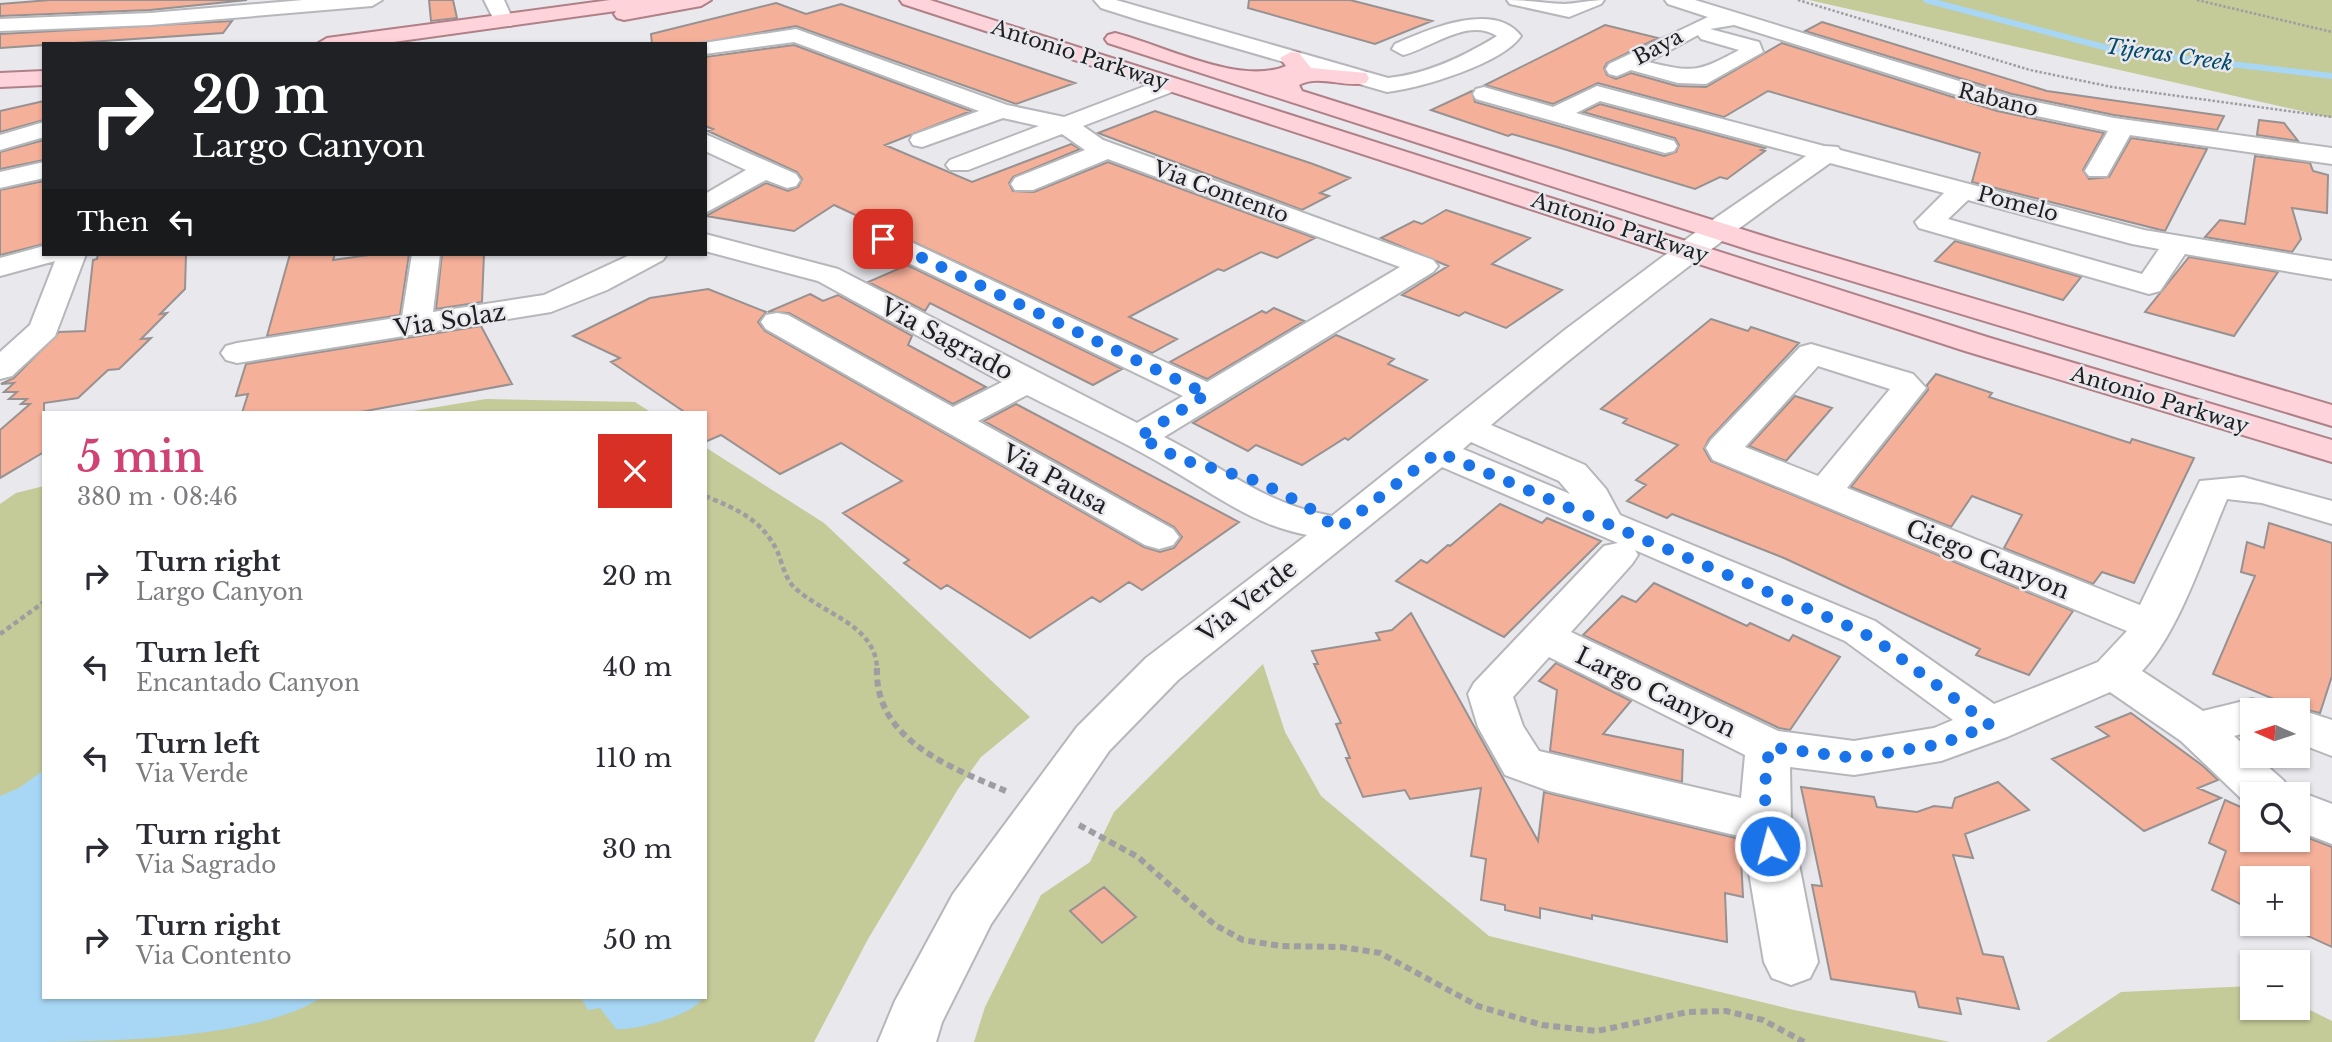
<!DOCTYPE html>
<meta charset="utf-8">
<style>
body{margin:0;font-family:"Libre Baskerville",serif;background:#f7f7f7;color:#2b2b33;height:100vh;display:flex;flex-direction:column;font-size:26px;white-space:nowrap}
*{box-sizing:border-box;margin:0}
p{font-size:23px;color:#7c7c81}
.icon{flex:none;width:38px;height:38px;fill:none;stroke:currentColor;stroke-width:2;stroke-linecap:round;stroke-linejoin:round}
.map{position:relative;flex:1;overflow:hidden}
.side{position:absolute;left:42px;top:411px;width:665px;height:588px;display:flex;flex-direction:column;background:#fff;border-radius:0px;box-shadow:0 2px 5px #0004}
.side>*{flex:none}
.guide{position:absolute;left:42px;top:42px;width:665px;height:214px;border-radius:0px;box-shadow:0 2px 5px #0004;background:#202124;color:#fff;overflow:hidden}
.needle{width:46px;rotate:273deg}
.tools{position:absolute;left:2240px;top:698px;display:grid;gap:14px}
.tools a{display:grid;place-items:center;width:70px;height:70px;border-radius:0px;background:#fff;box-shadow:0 2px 5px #0004;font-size:35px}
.pin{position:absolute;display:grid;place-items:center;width:60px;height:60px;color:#fff;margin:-30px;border-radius:14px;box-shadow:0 4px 10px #0006}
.me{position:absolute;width:77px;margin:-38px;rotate:353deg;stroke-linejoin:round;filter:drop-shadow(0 0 5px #0008)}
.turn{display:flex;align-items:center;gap:24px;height:147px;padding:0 35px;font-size:32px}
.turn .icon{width:91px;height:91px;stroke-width:2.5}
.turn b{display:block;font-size:49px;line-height:60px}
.then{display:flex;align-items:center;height:66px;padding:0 35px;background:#0003;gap:14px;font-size:26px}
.round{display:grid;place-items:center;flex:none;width:74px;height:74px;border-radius:0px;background:#f7f7f7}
.summary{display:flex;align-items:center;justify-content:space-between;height:119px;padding:0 35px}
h1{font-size:42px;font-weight:600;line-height:52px;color:#cf4273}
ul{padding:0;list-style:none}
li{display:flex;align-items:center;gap:21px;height:91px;padding:0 35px}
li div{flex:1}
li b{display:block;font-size:26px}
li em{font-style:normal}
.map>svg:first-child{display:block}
.green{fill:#c4ca98}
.water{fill:#a7d7f5}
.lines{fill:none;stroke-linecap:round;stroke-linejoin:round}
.stream{stroke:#a7d7f5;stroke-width:6}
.building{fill:#f5b09a;stroke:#979291;stroke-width:2}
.minor-casing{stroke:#b6b7bb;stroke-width:4}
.major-casing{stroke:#b08088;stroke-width:4}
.path-far2{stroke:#9e9ea2;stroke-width:2.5;stroke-dasharray:2.5 2;stroke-linecap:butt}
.path-far1{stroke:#9e9ea2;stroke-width:4.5;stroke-dasharray:5 3.5;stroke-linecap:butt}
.path{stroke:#9e9ea2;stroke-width:6;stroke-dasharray:7 4.5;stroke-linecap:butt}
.minor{fill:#fff;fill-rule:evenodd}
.major{fill:#fed3d9;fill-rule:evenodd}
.route{stroke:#1a73e8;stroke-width:12;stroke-dasharray:0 21.6}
.labels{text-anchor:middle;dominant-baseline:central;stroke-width:5;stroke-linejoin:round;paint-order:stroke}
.far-street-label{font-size:21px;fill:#1f1f21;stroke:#e8e8ed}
.far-water-label{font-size:21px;font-style:italic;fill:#024b6c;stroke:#e8e8ed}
.street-label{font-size:24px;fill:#1f1f21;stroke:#e8e8ed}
</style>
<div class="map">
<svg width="2332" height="1042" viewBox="0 0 2332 1042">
<rect width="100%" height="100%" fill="#e8e8ed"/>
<path class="green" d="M1809,0H2332V118Z
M486,399L635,402L652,413H401Z
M705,447L824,523L1030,717L981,757L958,789L868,939L814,1042H0V504L16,493L44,486V998H705Z
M1263,664L1285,732L1321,796L1489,936L1794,1010L1950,1042H974L985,1007L1041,895L1090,862L1114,812Z
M2252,986V1008H2298V1004L2332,1021V1042H2046L2121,992Z"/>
<path class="water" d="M44,770V998H321C251,1042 89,1042 0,1042V796L19,788Z
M581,998H702C695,1015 634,1031 616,1029L600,1008L588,1010Z"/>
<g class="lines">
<path class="stream" d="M1926,0L2119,51L2332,76"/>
</g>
<path class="building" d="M50,0H247L150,10L0,16V4Z
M429,0H453L457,18L431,21Z
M1249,0H1350L1432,21L1375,44L1248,8Z
M776,3L806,14L841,4L1075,83L1016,104L796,26L695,44H652L651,34Z
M232,21L223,33L0,48V34Z
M1822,22L2047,91L2224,116L2217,130L2114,115L2012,94L1805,31Z
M1605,25L1658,38L1607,63L1604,68L1607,75L1616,79L1631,73L1677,86L1706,87L1782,43L1997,111L2104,133L2083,170L2089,179L2109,177L2131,138L2207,149L2165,231L1972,182L1980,153L1768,91L1724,117L1598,83L1553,104L1485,85Z
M794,45L971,111L885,145L972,182L1071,144L1080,149L1013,177L1009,183L1013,191L1034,192L1108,162L1315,238L1277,258L1261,252L1224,271L1218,269L1129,317L1177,339L1152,353L834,205L794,231L706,216L766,183L788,191L798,187L802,179L797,172L708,131L713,129L705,126V57Z
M1472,91L1475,102L1664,156L1676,152L1679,145L1675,138L1583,112L1600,104L1765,148L1761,150L1765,151L1727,179L1720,177L1695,189L1557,147L1512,134L1508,136L1431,110Z
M44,101V120L0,132V111Z
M1155,111L1313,164L1350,178L1320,193L1329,196L1302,210L1098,133Z
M2259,120L2284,123L2298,141L2257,135Z
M44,140V160L0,169V152Z
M2255,156L2310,163L2313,171L2328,175L2327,213L2292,208L2301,239L2292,252L2205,237L2220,220L2245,224Z
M44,181V244L0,255V190Z
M1446,210L1530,238L1492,264L1562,290L1506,328L1465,312L1459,316L1402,295L1448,266L1381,238L1414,221L1422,224Z
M1955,241L2081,277L2063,300L1935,261Z
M98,254H186L185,289L160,314L167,313L141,339L151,338L119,369L108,370L78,398L44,403V452L0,478V430L30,404H21L27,399H9L17,392H4L14,383L1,384L14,378L59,332L85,331L93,260L97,259Z
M290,254H335L333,260L376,254H409L400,315L267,336Z
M442,254H484L482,302L436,309Z
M2189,257L2278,272L2234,336L2145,312Z
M907,265L1122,369L1093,385L930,303L925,311L868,282Z
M708,289L766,312L758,322L765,331L1144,547L1160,552L1174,548L1182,537L1174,527L984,421L1016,404L1239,522L1142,590L1129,582L1100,602L1092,597L1030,638L947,585L941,589L904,563L909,560L843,513L902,481L894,476L841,443L780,474L721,435L705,442V413H686L611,362L620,358L573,336L650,298Z
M810,294L823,301L838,295L912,336L908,345L986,387L953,404L789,313L768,312Z
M1274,308L1304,321L1207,379L1170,362L1262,311L1266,313Z
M1711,319L1748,331L1751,327L1799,343L1709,439L1704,449L1711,461L2073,611L2029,675L1976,655L1980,649L1784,558L1672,514L1667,518L1627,501L1646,485L1636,480L1678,445L1623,423L1627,419L1601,409Z
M481,326L512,384L355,413H242L248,394L236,396L246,364Z
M1336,335L1394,359L1388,364L1427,380L1348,440L1345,438L1302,465L1256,445L1248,451L1193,423Z
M1936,374L1992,393L1989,397L2130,443L2132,439L2194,458L2134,583L2102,572L2093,584L2004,548L2022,515L1972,496L1951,527L1851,487L1928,390L1927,385Z
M1795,396L1832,408L1786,461L1749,446Z
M1500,504L1542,523L1547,518L1601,541L1504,637L1396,581L1421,560L1427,563L1448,545L1450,546Z
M2269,523L2332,543V676L2320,713L2293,707L2213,674L2255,576L2241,572L2247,542L2264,548Z
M1654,583L1747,626L1750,623L1789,641L1793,635L1840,657L1790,730L1779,728L1583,635L1622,596L1636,602Z
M1411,613L1538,841L1544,792L1740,839L1743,897L1725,893L1727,942L1592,915V919L1540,908V918L1505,910V905L1481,900L1486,859L1471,856L1481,788L1410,799L1405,790L1363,797L1346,758H1350L1336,724L1341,723L1314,664H1318L1312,651L1380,640L1376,633L1392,630Z
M1556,663L1631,701L1603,734L1683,750L1682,782L1550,751L1557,690L1539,681Z
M2131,713L2203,766L2218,780L2198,788L2221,798L2144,831L2052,759L2109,736L2096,727Z
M1998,782L2029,810L1965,834L1973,858L1953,855L1983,954L2003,957L2019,1009L1957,998L1961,1014L1919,1007L1915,992L1831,979L1812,885L1822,886L1801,787L1874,797L1877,807L1917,812L1934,806L1952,808L1955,798Z
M2225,800L2252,812V840H2298V834L2332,847V947L2282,924H2298V878H2252V910L2212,890L2226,851L2209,843Z
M1104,887L1136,917L1102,943L1070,911Z"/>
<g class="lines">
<defs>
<path id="minor" d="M303,0H382L372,6L150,25L0,31V19L150,13Z
M484,0H504L514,22L511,26H497Z
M1094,0H1116L1388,78C1427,74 1463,57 1497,36C1468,17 1431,48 1403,55L1392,49L1395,44C1427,30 1494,0 1521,36C1502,64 1421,88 1387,92L1139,20L1101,8Z
M1507,0C1527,0 1545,3 1564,4C1573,4 1591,0 1604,0L1601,4L1569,17L1510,4Z
M1665,0H1695L2011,97L2114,118L2332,148V164L2130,135L2107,176H2089L2085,171L2108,131L1998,108L1734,25L1710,29L1759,42L1763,52L1706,84L1678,83L1631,70L1617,76L1609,74L1606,69L1609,64L1708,17L1668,4ZM1698,35L1701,39L1739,50C1698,72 1694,73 1648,62Z
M796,29L1007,105L1064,117L1161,80H1177L1180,85L1177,90L1083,126L1103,140L1433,260L1438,266L1433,272L1164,437C1224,467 1263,504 1332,516L1566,329L1708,223L1806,156L1600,101L1576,113L1674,141L1677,146L1674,151L1665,153L1476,99L1473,94L1476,89L1484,87L1553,107L1597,86L1824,146L1838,147L1840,150L2144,230L2332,261V279L2185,254L2160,291L2149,294L1919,228L1915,222L1944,193L1830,163C1713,245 1601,332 1491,425L1585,465L1606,489L1620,515L1875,621L1994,704L2098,662L2127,631L1713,460L1706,448L1711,440L1800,347L1811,344L1913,374L1926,388L1847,488L2140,605L2200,481L2243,477L2332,501V524L2262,503L2227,499C2205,550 2180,631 2142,671L2203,711L2252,699L2268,704L2272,710H2252V731L2234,736L2252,752V756H2256L2284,781L2291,793L2298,791L2332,804V844L2298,831V794H2252V808L2250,807L2181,741L2110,692L2007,737L1941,761L1854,775L1790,767L1791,823L1818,962L1810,978L1791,985L1772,978L1764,962L1743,837L1549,791L1505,775L1478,727L1468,694L1474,683L1604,546L1618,543L1442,467L1178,680L1109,751L991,924L942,1022L936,1042H878L895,1001L953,894L1077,727L1146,658L1307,535C1253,525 1214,494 1167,467C1122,440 1074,419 1027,395L978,421L1173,529L1179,537L1173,545L1159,549L1145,545L766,329L761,322L766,315L777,313L788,315L953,407L1002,382L818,281L705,251V234L838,269L1137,423L1183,396L859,239L855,233L859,227L869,225L879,227L1207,382L1400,267L1108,159L1033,190H1015L1011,184L1015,178L1085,150L1062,134L968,170H950L946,165L950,160L1039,126L1003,118L922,147L913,145L910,140L913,135L979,111L794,42L705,54V44H697ZM1968,200L2132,244L2159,249L2142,274L1948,219ZM1818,366L1890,389L1818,476L1745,447ZM1471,442L1559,481L1570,494L1463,449ZM1635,550L1845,641L1953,720L1934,728L1854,741L1778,731L1571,632L1632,564L1638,555ZM1549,657L1745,755L1741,798L1539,751L1523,726L1513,697Z
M44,122V137L0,150V135Z
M705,134L796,174L800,180L796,186L787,188L766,180L705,213V194L746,170L705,151Z
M44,162V178L0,188V172Z
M44,246V254H86L55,336L12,376L0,379V352L30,325L55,261L0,276V258Z
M412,254H440L433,312L544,295L632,254H667L663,260L607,290L551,312L237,363L226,360L221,353L226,346L237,343L402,317Z
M2298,709L2332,720V756L2298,743V710H2291Z"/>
<path id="major" d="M610,0H711L701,6L624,20L617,18L614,14L616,11L379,44H317L327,38Z
M900,0H930L1987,337L2332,440V462L1965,351L903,4Z
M1115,33C1163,45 1239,86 1286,66L1280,58L1291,52L1299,53L1311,68L1366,73L1369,78L1366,83C1344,88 1319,74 1299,85L1302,91L1776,240L2332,405V426L1756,252L1108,43L1105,39L1108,35Z
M44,71V85L0,87V73Z"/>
</defs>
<use href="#minor" class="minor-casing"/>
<use href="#major" class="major-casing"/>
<path class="path-far2" d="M1798,0L2030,70L2112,87L2332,117
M2197,0L2332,32"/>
<path class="path-far1" d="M705,496C737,509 763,520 778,553C782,563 786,580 794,587C821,614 877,624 877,670
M0,634L44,602"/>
<path class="path" d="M877,668C874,741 953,768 1008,792
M1079,825L1138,857L1215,925L1243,940L1281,946L1341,947L1380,953L1478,1006L1542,1025L1597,1031L1688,1012L1726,1011L1763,1020L1804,1042"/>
<use href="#minor" class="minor"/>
<use href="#major" class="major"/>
</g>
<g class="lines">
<path class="route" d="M883,239L1207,394L1139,437L1180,459L1257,481L1305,505L1338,529L1438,452L1860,631L1883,645L1990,725L1941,744L1854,758L1770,747C1763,780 1764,813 1770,846"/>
</g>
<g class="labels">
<g class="far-street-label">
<text transform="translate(1658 47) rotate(-28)">Baya</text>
<text transform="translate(1080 55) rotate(18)">Antonio Parkway</text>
<text transform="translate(1998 100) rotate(14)">Rabano</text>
<text transform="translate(1221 192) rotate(20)">Via Contento</text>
<text transform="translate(2018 204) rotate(15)">Pomelo</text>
<text transform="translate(1620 228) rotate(18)">Antonio Parkway</text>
<text transform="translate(2160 400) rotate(17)">Antonio Parkway</text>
</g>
<g class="far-water-label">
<text transform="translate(2169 55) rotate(8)">Tijeras Creek</text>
</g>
<g class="street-label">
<text transform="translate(450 320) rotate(-9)">Via Solaz</text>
<text transform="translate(947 339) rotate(28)">Via Sagrado</text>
<text transform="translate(1055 479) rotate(29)">Via Pausa</text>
<text transform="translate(1988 559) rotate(22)">Ciego Canyon</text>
<text transform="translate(1247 601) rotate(-38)">Via Verde</text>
<text transform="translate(1656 692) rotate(26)">Largo Canyon</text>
</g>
</g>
</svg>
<div class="tools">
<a><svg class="needle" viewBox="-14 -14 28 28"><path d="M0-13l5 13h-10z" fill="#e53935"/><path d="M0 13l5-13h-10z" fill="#7c7c81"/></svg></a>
<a><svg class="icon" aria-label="search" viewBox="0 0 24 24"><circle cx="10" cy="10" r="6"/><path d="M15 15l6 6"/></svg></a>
<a>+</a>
<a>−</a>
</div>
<div class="pin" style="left:883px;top:239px;background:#d93025"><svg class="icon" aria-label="arrive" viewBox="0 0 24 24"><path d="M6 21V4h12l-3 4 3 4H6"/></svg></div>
<svg class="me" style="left:1770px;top:846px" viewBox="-20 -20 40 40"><circle r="17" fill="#1a73e8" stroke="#fff" stroke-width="3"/><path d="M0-11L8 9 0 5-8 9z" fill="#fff"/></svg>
<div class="guide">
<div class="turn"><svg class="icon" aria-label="right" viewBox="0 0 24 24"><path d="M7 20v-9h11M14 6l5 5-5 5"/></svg><div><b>20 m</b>Largo Canyon</div></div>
<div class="then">Then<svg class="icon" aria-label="left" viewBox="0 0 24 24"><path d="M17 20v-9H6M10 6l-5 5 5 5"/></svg></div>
</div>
<section class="side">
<div class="summary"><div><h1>5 min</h1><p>380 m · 08:46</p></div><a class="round" style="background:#d93025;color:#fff"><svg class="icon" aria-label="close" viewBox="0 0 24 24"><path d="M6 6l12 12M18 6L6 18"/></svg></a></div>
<ul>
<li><svg class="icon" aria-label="right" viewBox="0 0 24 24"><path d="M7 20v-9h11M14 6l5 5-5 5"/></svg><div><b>Turn right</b><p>Largo Canyon</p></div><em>20 m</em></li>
<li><svg class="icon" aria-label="left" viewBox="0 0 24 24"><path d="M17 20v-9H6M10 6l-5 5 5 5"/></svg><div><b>Turn left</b><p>Encantado Canyon</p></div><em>40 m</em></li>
<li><svg class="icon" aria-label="left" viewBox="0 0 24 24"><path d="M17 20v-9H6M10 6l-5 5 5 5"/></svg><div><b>Turn left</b><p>Via Verde</p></div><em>110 m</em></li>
<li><svg class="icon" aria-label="right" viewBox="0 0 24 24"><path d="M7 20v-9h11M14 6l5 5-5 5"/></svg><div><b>Turn right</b><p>Via Sagrado</p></div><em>30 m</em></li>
<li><svg class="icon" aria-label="right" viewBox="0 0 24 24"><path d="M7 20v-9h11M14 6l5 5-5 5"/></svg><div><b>Turn right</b><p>Via Contento</p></div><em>50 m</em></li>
</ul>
</section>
</div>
